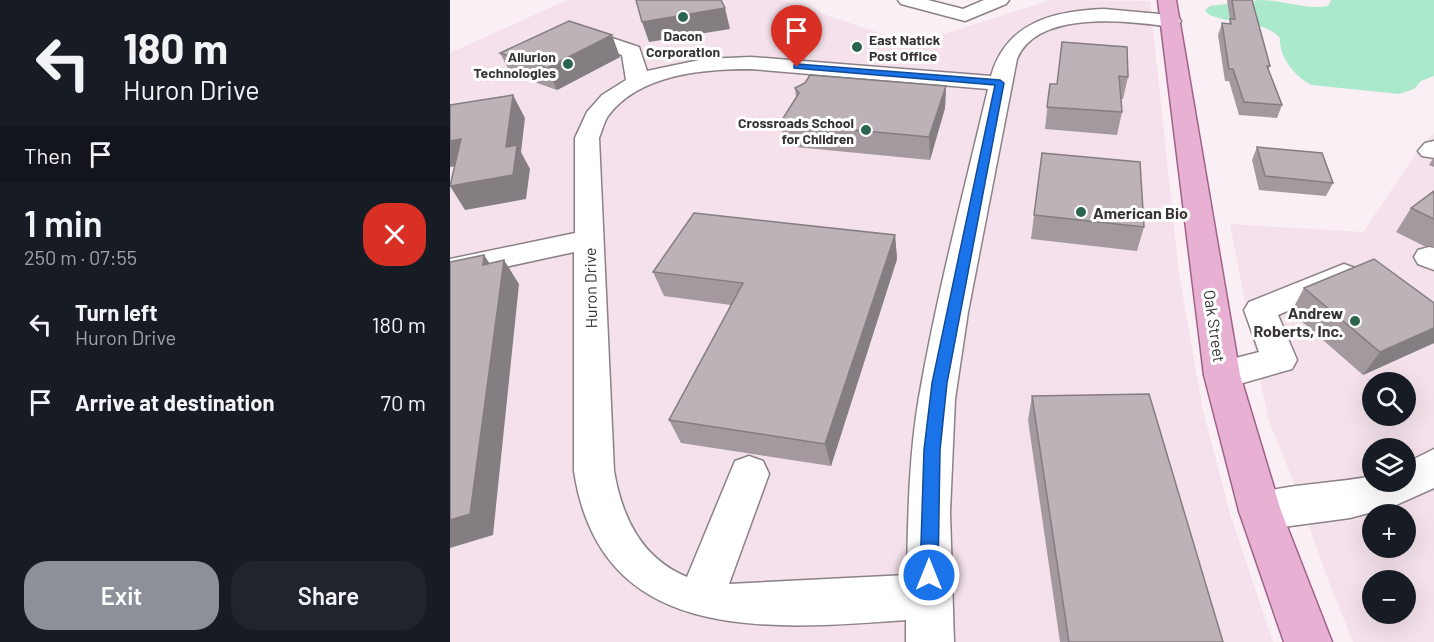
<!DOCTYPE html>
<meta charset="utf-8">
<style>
body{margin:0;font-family:Barlow,sans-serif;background:#20242c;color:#f1f3f6;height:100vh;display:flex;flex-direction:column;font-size:22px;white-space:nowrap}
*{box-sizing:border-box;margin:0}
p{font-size:20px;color:#9ea1a6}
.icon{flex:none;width:33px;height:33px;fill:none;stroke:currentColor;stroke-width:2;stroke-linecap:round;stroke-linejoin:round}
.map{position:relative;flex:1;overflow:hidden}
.details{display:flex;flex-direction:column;background:#171b24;width:450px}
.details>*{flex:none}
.hud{background:#171b24;color:#f1f3f6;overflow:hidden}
.buttons{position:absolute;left:912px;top:372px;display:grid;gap:12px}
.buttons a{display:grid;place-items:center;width:54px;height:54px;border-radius:50%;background:#171b24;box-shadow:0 6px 24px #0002;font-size:30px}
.pin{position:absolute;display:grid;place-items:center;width:51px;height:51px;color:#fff;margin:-62px -26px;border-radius:50% 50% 50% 0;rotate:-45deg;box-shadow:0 0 6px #0007}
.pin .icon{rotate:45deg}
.me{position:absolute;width:66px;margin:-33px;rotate:0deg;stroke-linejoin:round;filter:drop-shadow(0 0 4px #0008)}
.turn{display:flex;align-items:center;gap:21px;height:126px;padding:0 24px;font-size:27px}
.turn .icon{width:78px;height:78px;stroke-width:2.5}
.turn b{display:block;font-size:42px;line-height:51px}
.then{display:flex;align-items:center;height:57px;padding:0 24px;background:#0003;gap:12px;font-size:22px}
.round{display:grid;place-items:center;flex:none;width:63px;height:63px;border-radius:24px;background:#20242c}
.summary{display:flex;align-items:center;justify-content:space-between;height:102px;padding:0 24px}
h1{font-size:36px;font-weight:600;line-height:45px}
.action{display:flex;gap:12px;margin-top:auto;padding:12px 24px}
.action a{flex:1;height:69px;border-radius:24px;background:#8c9099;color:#fff;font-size:24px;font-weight:600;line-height:69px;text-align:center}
.action a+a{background:#20242c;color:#f1f3f6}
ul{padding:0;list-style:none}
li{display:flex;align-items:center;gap:18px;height:78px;padding:0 24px}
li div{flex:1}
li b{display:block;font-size:22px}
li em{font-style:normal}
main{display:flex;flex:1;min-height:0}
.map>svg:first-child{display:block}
.built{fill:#f4e1eb;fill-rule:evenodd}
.green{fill:#abe9cc}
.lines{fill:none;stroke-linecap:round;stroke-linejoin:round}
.minor-casing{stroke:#8b8187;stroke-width:3}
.major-casing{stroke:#a16289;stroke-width:3}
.minor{fill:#fff;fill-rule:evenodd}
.major{fill:#e8b0d3;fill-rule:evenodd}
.wall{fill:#a3999e}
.shaded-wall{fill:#847d81}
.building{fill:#bdb2b8;stroke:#847d81;stroke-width:1.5}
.route{fill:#1a73e8;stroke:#114b97;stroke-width:1.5}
.poi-dot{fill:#2b654d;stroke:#fff;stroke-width:2}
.labels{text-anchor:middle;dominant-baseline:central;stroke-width:6;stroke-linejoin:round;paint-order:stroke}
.far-poi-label{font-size:14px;font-weight:bold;fill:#383336;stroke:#fff;text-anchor:end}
.poi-label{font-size:16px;font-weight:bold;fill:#383336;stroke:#fff;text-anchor:start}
.street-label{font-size:16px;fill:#383336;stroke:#fff}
</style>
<main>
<section class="details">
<div class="hud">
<div class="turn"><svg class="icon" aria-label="left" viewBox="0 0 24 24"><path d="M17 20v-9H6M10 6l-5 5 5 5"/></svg><div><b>180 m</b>Huron Drive</div></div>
<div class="then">Then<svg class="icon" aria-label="arrive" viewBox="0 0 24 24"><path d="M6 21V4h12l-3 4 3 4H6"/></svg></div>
</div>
<div class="summary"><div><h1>1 min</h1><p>250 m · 07:55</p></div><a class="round" style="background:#d93025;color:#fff"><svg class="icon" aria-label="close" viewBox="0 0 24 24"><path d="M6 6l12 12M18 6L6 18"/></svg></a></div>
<ul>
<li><svg class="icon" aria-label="left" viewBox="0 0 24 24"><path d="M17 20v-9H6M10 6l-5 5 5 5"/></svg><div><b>Turn left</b><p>Huron Drive</p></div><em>180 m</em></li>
<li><svg class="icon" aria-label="arrive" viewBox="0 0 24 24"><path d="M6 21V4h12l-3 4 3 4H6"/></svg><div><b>Arrive at destination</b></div><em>70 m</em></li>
</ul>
<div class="action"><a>Exit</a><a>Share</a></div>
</section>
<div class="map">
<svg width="984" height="642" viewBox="0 0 984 642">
<rect width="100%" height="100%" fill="#faeff4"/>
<path class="built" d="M117,0H331L462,44L601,0L700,1L729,274L753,410L780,514L823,642H0V53Z
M984,133V642H903L877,577L840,473L818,419L780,224L913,232L970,148ZM922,382H956V416H922ZM922,448H956V482H922ZM922,514H956V548H922ZM922,580H956V614H922Z"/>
<path class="green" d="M810,0C833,0 854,10 878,6L881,0H984V76L971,81L964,89L949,94L862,85C845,77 829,57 830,38C813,19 780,25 758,14L755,10L760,6Z"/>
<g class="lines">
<defs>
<path id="minor" d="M448,0H478L513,9L534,0H559L556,4L515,21L451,4Z
M654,9L721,15L728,17L731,21L728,25L721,27C680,21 587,9 567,59L518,312L505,399L500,512L504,642H456V620C309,631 150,642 124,471V252L0,279V259L125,233V138L137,112L152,95L176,80L172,55L115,35L112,31L115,27H129L189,47L197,71L254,59L301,57L541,76C556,22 604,11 654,9ZM301,69L538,89C514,191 487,293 469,397C459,455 458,516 457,575L279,584L319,474L313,461L299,456L285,461L237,577C191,558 172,517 164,471L149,138C152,131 154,122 158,116C189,74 253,69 301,69Z
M984,141V158L972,156L968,151L975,143Z
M979,247L984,248V270L968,264L964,257L968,250Z
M894,264L905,268L909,275L905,282L828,315L847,360L842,369L772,389L759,385L754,375L759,365L809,352L794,310L799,302Z
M984,449V488L944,506L900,518L810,530L795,525L789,511L795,497C831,484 883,484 922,476V482H956V463Z"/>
<path id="major" d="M708,0H726L790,375L831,511L882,642H834L789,511L754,375Z"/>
</defs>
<use href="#minor" class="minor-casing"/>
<use href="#major" class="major-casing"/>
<use href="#minor" class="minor"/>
<use href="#major" class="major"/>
</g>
<path class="wall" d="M777,0H802L820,66L818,70L832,105L827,118L789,115L779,81H775L768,35L772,23L779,24L780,20Z
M612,42L678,77L673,99H671L672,112L667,135L595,129L600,84H607Z
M50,53L170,57L107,90L61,74Z
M496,86L495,108L480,160L335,146L330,123L346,97L345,88Z
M807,147L883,183L876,196L809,190L802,160Z
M592,153L694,227L687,251L581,239Z
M984,157V167L979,165Z
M984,191V246H974L946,232L961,208Z
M445,235L447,259L381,466L231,443L219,420L281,305L214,296L203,272Z
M854,288L984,303V343L913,375L841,312Z
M582,396L773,642H610L578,420Z"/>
<path class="shaded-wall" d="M275,8L280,29L199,42L192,22Z
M162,35L170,57L107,90L97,68Z
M496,86L495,108L480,160L479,137Z
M63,95L75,118L71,152L80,169L76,199L15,210L0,186L56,147Z
M11,139L25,163L0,167V141Z
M445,235L447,259L381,466L375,444Z
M34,255L50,279L33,265Z
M54,260L69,284L43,535L0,548V520Z
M984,328V343L913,375L930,352Z"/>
<path class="building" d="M186,0H271L275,8L192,22Z
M782,0H802L820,66H817L832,105L794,102L783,69H779L772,23L781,24L780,19H785Z
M119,21L162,35L97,68L50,53Z
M612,42L677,47L678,77L669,76L672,112L597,107L600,84H607Z
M360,75L496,86L479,137L330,123L349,93L345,88L355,83Z
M63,95L56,147L67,145L63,175L0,186L11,139L0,141V105Z
M807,147L872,153L883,183L815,176Z
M592,153L690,162L694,227L584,215Z
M984,191V219L961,208Z
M244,213L445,235L375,444L219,420L293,283L203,272Z
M34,255L33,265L54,260L20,514L0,520V262Z
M924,259L984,303V328L930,352L854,288Z
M699,394L773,642H619L582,396Z"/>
<path class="route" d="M347,64L550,80L554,83L497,383L490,450L488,575L485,582L479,584L472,582L470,575L474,450L482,383L545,85L344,68V65Z"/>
<g class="poi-dot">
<circle cx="233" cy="17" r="6"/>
<circle cx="407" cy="47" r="6"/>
<circle cx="118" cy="64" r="6"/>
<circle cx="416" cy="130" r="6"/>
<circle cx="631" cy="212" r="6"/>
<circle cx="905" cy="321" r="6"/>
</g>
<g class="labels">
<g class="far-poi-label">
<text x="233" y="35" text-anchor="middle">Dacon<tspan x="233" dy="16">Corporation</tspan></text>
<text x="419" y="39" text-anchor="start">East Natick<tspan x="419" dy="16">Post Office</tspan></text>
<text x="106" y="56">Allurion<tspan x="106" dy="16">Technologies</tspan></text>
<text x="404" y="122">Crossroads School<tspan x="404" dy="16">for Children</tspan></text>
</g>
<g class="poi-label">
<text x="643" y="212">American Bio</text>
<text x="893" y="312" text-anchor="end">Andrew<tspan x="893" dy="18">Roberts, Inc.</tspan></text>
</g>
<g class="street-label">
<text transform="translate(140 288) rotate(-91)">Huron Drive</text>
<text transform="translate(765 326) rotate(82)">Oak Street</text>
</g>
</g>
</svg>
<div class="buttons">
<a><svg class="icon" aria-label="search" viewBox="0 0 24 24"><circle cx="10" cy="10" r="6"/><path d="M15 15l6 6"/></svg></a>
<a><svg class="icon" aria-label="layers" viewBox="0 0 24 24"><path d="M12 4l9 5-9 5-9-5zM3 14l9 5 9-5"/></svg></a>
<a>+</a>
<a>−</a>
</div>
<div class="pin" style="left:347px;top:67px;background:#d93025"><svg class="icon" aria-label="arrive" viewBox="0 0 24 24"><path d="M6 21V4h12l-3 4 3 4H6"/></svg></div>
<svg class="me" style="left:479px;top:575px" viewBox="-20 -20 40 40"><circle r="17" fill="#1a73e8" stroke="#fff" stroke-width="3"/><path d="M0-11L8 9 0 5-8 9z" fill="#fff"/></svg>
</div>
</main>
